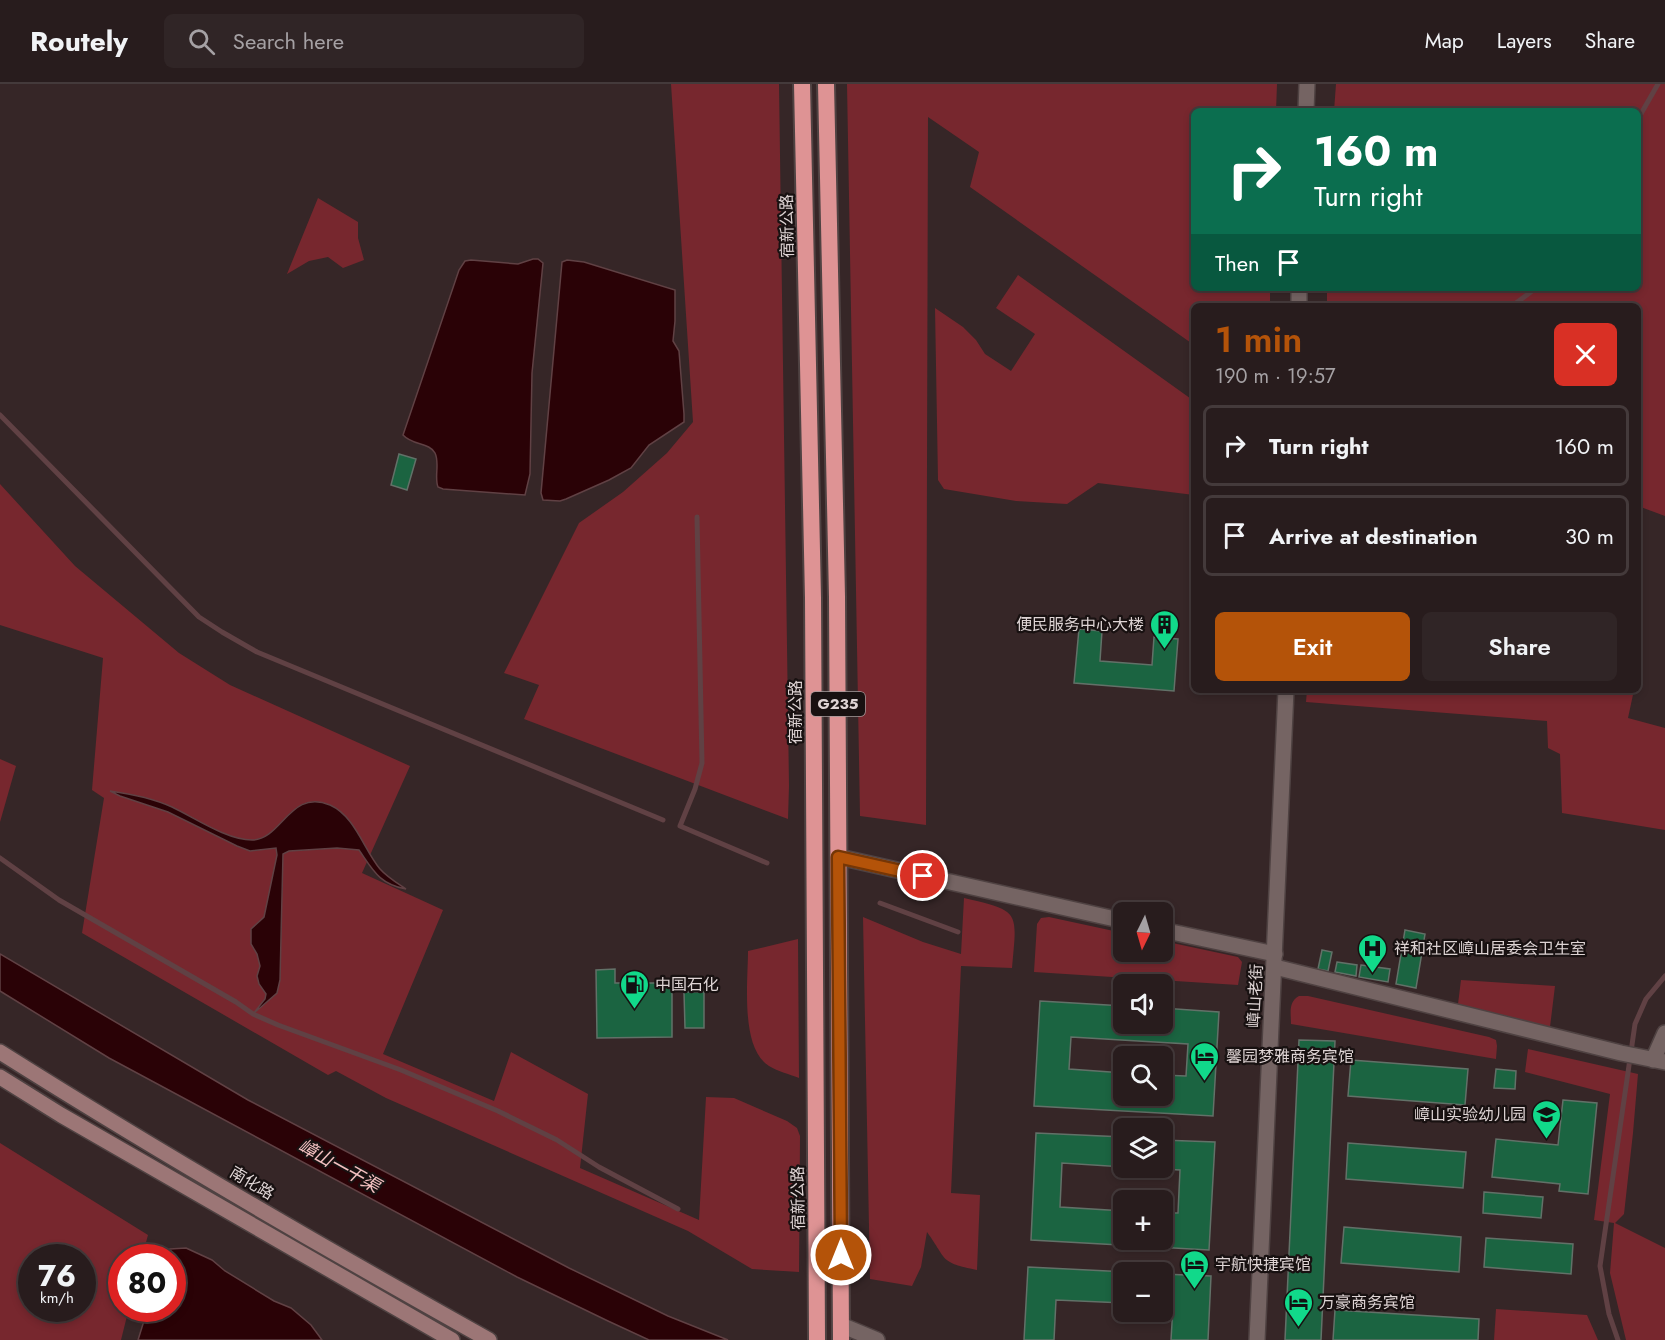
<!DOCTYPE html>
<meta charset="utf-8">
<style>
body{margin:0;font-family:Jost,"Noto Sans SC",sans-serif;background:#302526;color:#f1f3f6;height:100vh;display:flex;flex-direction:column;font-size:22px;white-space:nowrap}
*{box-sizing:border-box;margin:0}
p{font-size:20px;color:#a5a1a4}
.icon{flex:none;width:33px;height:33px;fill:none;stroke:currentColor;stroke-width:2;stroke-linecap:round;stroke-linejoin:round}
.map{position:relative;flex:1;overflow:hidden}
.side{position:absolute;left:1191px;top:219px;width:450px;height:390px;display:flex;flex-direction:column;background:#281c1d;border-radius:9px;box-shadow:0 3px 9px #0003,0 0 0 2px #443a3b}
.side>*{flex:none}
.banner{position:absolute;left:1191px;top:24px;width:450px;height:183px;border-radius:9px;box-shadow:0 3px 9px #0003,0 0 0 2px #443a3b;background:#0b6e4f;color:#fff;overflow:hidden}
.needle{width:39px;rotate:185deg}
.controls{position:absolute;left:1113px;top:818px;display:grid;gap:12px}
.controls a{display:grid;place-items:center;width:60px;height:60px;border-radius:9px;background:#281c1d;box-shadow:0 3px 9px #0003,0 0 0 2px #443a3b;font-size:30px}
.speed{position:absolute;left:18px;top:1160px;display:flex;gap:12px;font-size:30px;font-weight:700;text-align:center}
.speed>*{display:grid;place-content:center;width:78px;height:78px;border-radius:50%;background:#281c1d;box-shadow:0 3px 9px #0003,0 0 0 2px #443a3b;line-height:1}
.speed small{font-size:15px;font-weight:400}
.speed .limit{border:9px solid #d22;background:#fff;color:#111}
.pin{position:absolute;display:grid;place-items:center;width:51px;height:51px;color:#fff;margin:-26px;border:3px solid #fff;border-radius:50%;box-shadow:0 2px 6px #0007}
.me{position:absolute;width:66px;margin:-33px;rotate:0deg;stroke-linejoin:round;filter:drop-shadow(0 0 4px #0008)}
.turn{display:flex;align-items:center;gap:21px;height:126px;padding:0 24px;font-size:27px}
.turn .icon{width:78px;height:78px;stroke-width:2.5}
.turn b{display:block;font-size:42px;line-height:51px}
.then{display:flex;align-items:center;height:57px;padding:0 24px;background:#0003;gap:12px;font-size:22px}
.round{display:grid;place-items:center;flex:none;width:63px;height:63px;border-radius:9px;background:#302526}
.headline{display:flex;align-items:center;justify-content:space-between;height:102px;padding:0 24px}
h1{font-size:36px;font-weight:600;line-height:45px;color:#b45309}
.primary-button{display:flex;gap:12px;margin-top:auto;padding:12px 24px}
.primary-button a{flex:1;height:69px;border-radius:9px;background:#b45309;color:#fff;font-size:24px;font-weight:600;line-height:69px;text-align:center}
.primary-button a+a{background:#302526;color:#f1f3f6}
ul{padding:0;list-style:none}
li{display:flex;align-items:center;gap:18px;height:81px;margin:0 12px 9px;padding:0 12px;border:3px solid #443a3b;border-radius:9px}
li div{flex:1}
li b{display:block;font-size:22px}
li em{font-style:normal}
header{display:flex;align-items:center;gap:36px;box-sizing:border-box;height:84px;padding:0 30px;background:#281c1d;border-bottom:2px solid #443a3b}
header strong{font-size:28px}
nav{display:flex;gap:33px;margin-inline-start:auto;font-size:21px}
.search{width:420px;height:54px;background:#302526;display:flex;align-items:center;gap:15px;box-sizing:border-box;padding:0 21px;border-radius:9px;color:#a5a1a4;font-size:22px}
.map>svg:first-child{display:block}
.green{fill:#77272e;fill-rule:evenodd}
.water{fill:#2a0206;stroke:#604144;stroke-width:1.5}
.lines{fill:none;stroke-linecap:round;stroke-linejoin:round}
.stream{stroke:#604144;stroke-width:5}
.building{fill:#1b6441;stroke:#627168;stroke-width:1.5;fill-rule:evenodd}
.minor-casing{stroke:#4f4242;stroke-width:18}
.tertiary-casing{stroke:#4f4242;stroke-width:18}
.secondary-casing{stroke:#4f4242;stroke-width:18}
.trunk-casing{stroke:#4f4242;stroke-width:20}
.minor{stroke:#756463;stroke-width:15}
.tertiary{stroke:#756463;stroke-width:15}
.secondary{stroke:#9c7676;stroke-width:15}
.trunk{stroke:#de9394;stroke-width:16}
.route-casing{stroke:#753606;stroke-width:15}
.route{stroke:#b45309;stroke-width:10}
.labels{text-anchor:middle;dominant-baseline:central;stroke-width:4.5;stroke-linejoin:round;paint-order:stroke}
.shield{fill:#181111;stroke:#a39a9a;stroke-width:1.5}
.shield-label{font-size:15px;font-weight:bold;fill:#ded4d4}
.street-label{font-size:16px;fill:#ded4d4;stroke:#181111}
.poi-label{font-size:16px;fill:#ded4d4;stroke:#181111;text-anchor:start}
.water-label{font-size:18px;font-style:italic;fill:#f4c1c1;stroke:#181111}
</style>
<header>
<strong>Routely</strong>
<div class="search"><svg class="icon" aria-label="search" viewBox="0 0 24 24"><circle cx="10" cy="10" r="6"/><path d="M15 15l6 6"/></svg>Search here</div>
<nav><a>Map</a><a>Layers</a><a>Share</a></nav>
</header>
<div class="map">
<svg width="1665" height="1256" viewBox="0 0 1665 1256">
<rect width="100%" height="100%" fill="#362627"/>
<path class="green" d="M671,0H779L789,702L788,735L524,635L539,601L504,589L579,439L623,408L667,369L693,338Z
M847,0H1277L1276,27H1194V204H1270V222H1194V261L970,103L979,68L928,33L926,741L860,732Z
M1336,0H1665V432L1638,422V222H1327V204H1638V27H1334Z
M318,114L358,138V154L364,176L343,184L328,173L309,177L287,190Z
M1018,191L1194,317V411L1098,399L1067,420L1016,417L944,405L938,396L935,224L963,243L976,256L985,270L1011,287L1035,250L996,224Z
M0,400L75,482L179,569L230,601L410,682L362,789L443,826L383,970L494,1017L511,968L588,1010L580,1084L699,1136L706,1013L734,1014L757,1024L787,1037L797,1044L800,1052L799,1188L752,1185L688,1147L386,1014L336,987L328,991L82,849L104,714L92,706L103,574L0,541Z
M1307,606H1634L1628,634L1665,644V746L1562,729L1560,670L1548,664L1547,637L1306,618Z
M0,675L16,682L0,738Z
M964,814C1021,827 1017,827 1012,884L961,882L951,1109L980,1111L977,1186C939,1178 948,1177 927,1148L921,1183L912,1202L870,1195L863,833L923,858L961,870Z
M1049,833L1123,849L1124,867H1162L1163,857L1238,873L1242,878L1238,901L1034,888L1037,840L1041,834Z
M798,855L799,994C789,990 777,987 769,982C740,964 748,897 748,867Z
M1461,896L1555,902L1550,943L1458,920Z
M1299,912H1308L1489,953L1496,956L1497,962L1496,975L1291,940C1291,929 1288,918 1299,912Z
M1528,965L1638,990L1633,1049L1624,1130L1615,1139L1665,1164V1256H1626L1610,1189L1614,1139L1594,1136L1610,1010L1525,988Z
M0,1059L148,1151L142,1173H122V1224H129L121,1256H0ZM32,1173H82V1224H32Z
M1496,1225L1587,1231L1598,1256H1494Z"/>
<path class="water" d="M533,175H538L543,179L532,289L530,390L525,411L443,405L438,403C434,393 440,379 435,369C429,358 413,362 403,351L459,186L465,177L471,176L518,180Z
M567,176L584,178L675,206V237L673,257L679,267L684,330V338L649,361L631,384L609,396L566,415L560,417L543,416L541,409L562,178Z
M110,707C132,710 152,714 172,723C195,734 227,756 252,756C282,756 290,704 330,721C355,732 364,766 380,785C387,793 397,799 406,805C379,800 373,786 359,766L337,764L289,767L283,770L280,896L277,909L253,930L265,915L266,910L259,900L257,892L260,882L257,870L251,860V845L264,833L277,771L276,764L250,767L237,762L168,728L120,712Z
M0,870L248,1016L569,1184L668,1232L728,1256H649L608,1237L517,1193L109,974L0,907Z
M186,1164L212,1176L225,1187L274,1217L291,1224L311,1241L322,1256H138L148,1224H172V1173H161L162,1171L170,1165Z"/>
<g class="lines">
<path class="stream" d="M1638,35L1658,0
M1512,222L1536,204
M0,331L199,533L222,548L257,568L663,736
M697,433L702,679L695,705L680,742L767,779
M0,774L59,816L236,918L253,930L278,941L401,986L498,1027L557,1056L599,1083L678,1125
M880,819L958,848
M1618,1256L1609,1230L1600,1182L1635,940L1646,915L1665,892"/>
</g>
<path class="building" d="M399,370L416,375L407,406L391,401Z
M1079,545L1102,547L1100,577L1152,581L1154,553L1178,555L1174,607L1074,599Z
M1405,846L1425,850L1416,904L1396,900Z
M1322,866L1332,868L1328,887L1318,885Z
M1337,878L1357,881L1356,892L1335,888Z
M1361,881L1390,885L1388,898L1359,893Z
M615,885V899H672V953L597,954L596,886Z
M684,908H704V944H685Z
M1040,917L1124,922V939H1162V924L1219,928L1213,1032L1034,1022ZM1071,953L1188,960L1186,992L1162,991V1011H1124V989L1069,985Z
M1299,956L1335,957L1321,1256H1285Z
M1351,976L1468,985L1465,1021L1348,1012Z
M1496,985L1516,987L1515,1005L1494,1004Z
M1563,1016L1597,1019L1588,1110L1559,1107L1560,1100L1492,1093L1496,1055L1558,1061Z
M1036,1049L1124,1053V1083L1062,1079L1060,1123L1124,1127V1155H1162V1129H1178L1180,1086L1127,1083H1162V1056L1215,1058L1209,1166L1031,1156Z
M1348,1059L1466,1068L1463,1104L1346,1095Z
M1484,1108L1543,1113L1541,1134L1483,1129Z
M1344,1143L1461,1153L1459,1188L1341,1179Z
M1486,1154L1573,1160L1571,1190L1484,1183Z
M1028,1183L1128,1188H1124V1219L1056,1216L1054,1256H1024Z
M1162,1190L1211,1192L1208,1256H1171L1173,1222L1162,1221Z
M1335,1226L1479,1235L1478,1256H1333Z"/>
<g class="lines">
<defs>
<path id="minor" d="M839,773L1124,837
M1162,846L1275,870
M1275,883L1621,969L1665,978
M1653,976L1665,949
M841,1241L877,1256"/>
<path id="tertiary" d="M1306,27L1307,0
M1299,222V204
M1257,1256L1286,606"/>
<path id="secondary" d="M0,968C160,1069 324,1164 489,1256
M0,993L61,1031L452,1256"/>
<path id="trunk" d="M802,0L813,514L817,1256
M826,0L837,513L841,1256"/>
</defs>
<use href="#minor" class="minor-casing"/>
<use href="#tertiary" class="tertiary-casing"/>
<use href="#secondary" class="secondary-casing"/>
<use href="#trunk" class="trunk-casing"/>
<use href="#minor" class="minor"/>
<use href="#tertiary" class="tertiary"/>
<use href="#secondary" class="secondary"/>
<use href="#trunk" class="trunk"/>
</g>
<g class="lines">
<defs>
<path id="route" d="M841,1171L838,773L923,792"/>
</defs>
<use href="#route" class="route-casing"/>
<use href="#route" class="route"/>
</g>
<defs>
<symbol id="building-pin" viewBox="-11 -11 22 30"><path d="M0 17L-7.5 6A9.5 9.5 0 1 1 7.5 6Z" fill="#11d98a" stroke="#181111"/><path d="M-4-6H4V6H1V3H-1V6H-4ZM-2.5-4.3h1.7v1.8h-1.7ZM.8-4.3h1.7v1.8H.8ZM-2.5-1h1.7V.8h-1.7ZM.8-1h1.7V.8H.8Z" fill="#111"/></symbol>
<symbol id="hospital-pin" viewBox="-11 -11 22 30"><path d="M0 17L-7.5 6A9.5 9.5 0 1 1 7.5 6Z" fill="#11d98a" stroke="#181111"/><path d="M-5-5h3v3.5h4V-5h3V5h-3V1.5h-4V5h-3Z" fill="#111"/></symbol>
<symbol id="fuel-pin" viewBox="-11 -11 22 30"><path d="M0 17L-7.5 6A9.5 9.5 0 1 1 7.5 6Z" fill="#11d98a" stroke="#181111"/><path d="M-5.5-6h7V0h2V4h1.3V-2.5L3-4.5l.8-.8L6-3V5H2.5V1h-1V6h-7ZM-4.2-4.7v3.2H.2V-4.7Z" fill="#111"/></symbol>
<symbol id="hotel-pin" viewBox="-11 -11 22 30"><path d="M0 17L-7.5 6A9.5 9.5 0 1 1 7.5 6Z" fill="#11d98a" stroke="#181111"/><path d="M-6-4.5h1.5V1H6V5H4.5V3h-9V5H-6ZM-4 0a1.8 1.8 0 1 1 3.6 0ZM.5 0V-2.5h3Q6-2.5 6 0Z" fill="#111"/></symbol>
<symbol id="school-pin" viewBox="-11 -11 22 30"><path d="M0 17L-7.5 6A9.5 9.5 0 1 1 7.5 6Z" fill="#11d98a" stroke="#181111"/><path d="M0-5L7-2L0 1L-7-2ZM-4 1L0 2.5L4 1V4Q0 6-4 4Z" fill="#111"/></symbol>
</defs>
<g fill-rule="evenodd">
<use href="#building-pin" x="1148" y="524" width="33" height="45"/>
<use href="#hospital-pin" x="1356" y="848" width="33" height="45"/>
<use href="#fuel-pin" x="618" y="884" width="33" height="45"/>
<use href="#hotel-pin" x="1188" y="956" width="33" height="45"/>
<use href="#school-pin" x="1530" y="1014" width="33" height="45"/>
<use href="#hotel-pin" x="1178" y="1164" width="33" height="45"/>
<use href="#hotel-pin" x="1282" y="1202" width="33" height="45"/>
</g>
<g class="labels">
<rect class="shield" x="811" y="608" width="54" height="24" rx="4.5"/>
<g class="shield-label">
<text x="838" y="620">G235</text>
</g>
<g class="street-label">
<text transform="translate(787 142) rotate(-91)">宿新公路</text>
<text transform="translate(795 628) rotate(-90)">宿新公路</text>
<text transform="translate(1255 912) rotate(-87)">嶂山老街</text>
<text transform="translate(252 1099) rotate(31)">南化路</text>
<text transform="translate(798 1114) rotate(-91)">宿新公路</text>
</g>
<g class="poi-label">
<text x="1144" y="540" text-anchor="end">便民服务中心大楼</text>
<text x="1394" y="864">祥和社区嶂山居委会卫生室</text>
<text x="655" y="900">中国石化</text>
<text x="1226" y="972">馨园梦雅商务宾馆</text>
<text x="1526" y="1030" text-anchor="end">嶂山实验幼儿园</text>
<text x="1215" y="1180">宇航快捷宾馆</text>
<text x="1319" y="1218">万豪商务宾馆</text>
</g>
<g class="water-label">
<text transform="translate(339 1082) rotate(29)">嶂山一干渠</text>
</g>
</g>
</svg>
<div class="controls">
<a><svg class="needle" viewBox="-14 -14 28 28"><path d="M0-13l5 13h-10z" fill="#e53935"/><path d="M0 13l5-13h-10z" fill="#a5a1a4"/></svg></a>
<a><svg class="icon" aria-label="sound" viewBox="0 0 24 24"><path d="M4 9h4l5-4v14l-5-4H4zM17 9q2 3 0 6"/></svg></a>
<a><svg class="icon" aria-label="search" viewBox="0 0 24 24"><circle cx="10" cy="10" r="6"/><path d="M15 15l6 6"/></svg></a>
<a><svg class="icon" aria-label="layers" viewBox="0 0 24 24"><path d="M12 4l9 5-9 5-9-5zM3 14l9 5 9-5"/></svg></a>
<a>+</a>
<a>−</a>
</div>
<div class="speed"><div>76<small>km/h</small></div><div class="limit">80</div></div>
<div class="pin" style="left:923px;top:792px;background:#d93025"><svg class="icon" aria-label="arrive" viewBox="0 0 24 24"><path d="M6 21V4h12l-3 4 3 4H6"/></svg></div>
<svg class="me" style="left:841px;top:1171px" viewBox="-20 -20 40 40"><circle r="17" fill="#b45309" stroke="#fff" stroke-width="3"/><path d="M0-11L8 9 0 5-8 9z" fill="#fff"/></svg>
<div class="banner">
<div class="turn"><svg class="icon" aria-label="right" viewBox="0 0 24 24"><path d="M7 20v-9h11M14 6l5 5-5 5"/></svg><div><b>160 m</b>Turn right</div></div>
<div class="then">Then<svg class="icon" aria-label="arrive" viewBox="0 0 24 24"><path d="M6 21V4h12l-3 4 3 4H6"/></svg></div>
</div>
<section class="side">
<div class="headline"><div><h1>1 min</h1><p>190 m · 19:57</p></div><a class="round" style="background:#d93025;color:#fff"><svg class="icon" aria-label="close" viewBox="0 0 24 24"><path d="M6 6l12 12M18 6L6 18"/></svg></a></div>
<ul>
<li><svg class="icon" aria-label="right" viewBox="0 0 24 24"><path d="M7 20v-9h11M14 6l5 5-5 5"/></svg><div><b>Turn right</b></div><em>160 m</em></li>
<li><svg class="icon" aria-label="arrive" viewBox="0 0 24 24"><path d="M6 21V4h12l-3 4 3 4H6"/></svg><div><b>Arrive at destination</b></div><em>30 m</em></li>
</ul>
<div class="primary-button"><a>Exit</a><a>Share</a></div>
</section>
</div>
